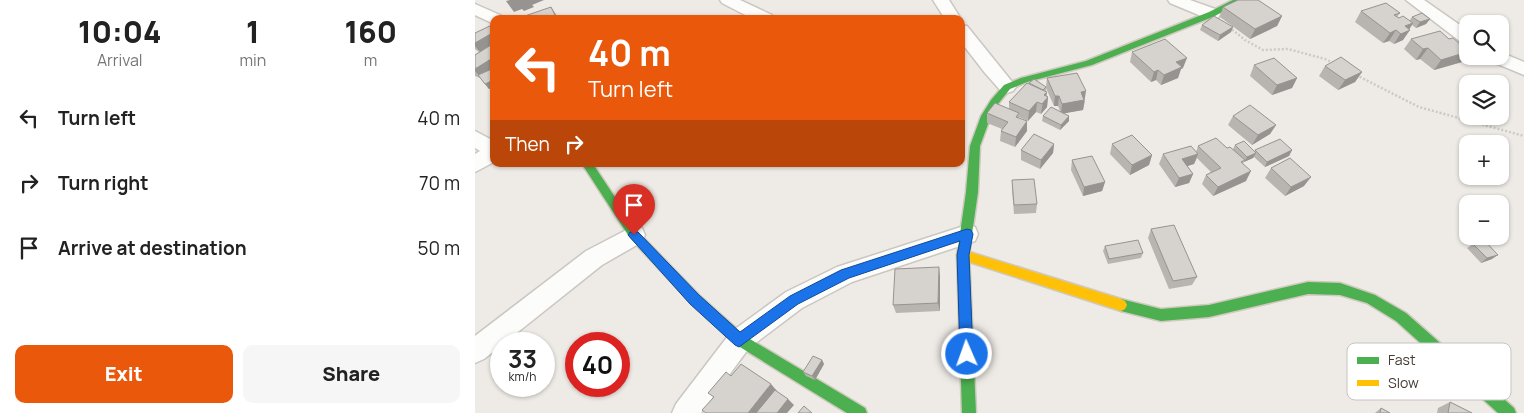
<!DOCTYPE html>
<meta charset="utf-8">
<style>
body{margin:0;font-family:Manrope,sans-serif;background:#f6f6f6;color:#222;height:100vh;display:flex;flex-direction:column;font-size:19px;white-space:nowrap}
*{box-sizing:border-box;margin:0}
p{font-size:16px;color:#767676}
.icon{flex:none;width:28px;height:28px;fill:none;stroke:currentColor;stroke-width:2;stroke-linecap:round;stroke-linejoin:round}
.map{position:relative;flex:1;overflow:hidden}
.sheet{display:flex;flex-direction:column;background:#fff;width:475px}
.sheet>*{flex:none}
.top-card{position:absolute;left:15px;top:15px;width:475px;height:152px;border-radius:10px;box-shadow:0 1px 4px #0004;background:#ea580c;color:#fff;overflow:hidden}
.fabs{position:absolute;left:984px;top:15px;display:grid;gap:10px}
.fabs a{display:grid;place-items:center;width:50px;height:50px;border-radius:10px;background:#fff;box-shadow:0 1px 4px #0004;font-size:25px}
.speed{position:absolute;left:15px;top:332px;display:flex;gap:10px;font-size:25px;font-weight:700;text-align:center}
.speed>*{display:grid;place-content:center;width:65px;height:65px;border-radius:50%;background:#fff;box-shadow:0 1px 4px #0004;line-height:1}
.speed small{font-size:12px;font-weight:400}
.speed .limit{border:8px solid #d22;background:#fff;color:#111}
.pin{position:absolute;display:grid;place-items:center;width:42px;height:42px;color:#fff;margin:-51px -21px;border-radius:50% 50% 50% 0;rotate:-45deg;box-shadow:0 0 5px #0007}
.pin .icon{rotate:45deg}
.me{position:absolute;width:55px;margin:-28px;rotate:358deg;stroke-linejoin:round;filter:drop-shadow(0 0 4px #0008)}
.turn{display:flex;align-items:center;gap:18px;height:105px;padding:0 15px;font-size:22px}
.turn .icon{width:65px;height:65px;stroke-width:2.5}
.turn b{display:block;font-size:35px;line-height:42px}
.then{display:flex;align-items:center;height:48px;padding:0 15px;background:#0003;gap:10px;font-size:19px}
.eta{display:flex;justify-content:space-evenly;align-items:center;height:85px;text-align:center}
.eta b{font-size:30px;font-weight:800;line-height:35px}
.action{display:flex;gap:10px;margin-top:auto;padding:10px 15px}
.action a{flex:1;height:58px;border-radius:10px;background:#ea580c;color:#fff;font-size:20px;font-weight:800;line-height:58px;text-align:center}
.action a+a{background:#f6f6f6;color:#222}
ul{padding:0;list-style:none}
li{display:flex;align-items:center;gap:15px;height:65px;padding:0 15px}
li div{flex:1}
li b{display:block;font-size:19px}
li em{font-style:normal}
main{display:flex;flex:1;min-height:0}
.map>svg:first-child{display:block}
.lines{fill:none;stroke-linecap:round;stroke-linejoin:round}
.street-casing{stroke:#cac7c2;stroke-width:3}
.fast-casing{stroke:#cfc9be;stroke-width:3}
.slow-casing{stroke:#cfc9be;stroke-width:3}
.path{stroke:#cccac5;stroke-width:2.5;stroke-dasharray:2 2;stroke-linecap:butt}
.street{fill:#fcfcfb;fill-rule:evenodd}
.fast{fill:#4caf50;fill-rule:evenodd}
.slow{fill:#ffc107;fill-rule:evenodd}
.wall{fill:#b8b5b0}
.shaded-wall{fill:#969390}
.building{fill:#d6d2cd;stroke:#969390}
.route{fill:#1a73e8;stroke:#114b97}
.key{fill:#fff;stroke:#c7c4c2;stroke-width:1}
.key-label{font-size:14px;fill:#433b32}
</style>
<main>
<section class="sheet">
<div class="eta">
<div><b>10:04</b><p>Arrival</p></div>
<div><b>1</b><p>min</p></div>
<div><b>160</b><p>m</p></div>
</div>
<ul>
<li><svg class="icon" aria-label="left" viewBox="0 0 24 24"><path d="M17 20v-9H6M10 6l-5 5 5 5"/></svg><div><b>Turn left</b></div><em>40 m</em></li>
<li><svg class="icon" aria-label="right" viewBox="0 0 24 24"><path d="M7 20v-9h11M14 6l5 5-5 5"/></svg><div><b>Turn right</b></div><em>70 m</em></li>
<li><svg class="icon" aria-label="arrive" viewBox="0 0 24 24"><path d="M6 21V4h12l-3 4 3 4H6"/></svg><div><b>Arrive at destination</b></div><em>50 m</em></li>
</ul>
<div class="action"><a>Exit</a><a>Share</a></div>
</section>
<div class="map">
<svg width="1049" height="413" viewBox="0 0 1049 413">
<rect width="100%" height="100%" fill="#eeebe6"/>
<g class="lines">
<defs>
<path id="street" d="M245,0H265L297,15L299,19H278L247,3Z
M458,0H474L486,19H470Z
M693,0H715L743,10L745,14L743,18H731L695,3Z
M931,0H949L992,30V43L986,42Z
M0,4L25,15L27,19H19V24L0,15Z
M486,25L492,26L538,83L541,87L538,91L532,93L526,91L510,73L486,42Z
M1025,52L1049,62V75L1013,60L1011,56H1025Z
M0,131L19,141V162L0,172V154L5,151L0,148Z
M492,225L500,227L503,234L500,241L377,282L327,308L274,348L226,413H197L201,404L256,332L311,292L362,267Z
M159,226L167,228L170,235L167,242L127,265L9,359L0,363V336L111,251Z"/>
<path id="fast" d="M758,0H768L740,16L617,65L552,82L535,89L523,104L516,116L505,146L503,192L494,255L501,413H487L482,255L491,192L495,146L506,116L516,100L529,85L546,78L611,61L734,12Z
M107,164H118L163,232L224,295L270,336L390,408L392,413H372L260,344L216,303L155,238Z
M833,282L865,283L900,295L931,313L1039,408L1041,413H1023L921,321L892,303L865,295L833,294L734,317L686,321L646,311L642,309L640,305L642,301L646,299L686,309L734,305Z"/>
<path id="slow" d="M488,250L646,299L650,301L652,305L650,309L646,311L488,260L484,259L482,255L484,251Z"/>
</defs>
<use href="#street" class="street-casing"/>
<use href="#fast" class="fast-casing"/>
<use href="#slow" class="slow-casing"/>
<path class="path" d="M754,27L770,40L788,50L813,49L850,59L860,64
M881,75L944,107L1049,136"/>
<use href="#street" class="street"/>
<use href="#fast" class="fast"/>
<use href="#slow" class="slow"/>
</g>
<path class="wall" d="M748,7L807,16L802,26L775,39L745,17Z
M886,11L925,13L922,17L934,21L937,17L955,19L951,24L941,28L937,25L928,40L919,44L914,41L908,43L880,22Z
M19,24V98L16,89H14L5,78L0,76V55L4,52L0,49V33Z
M727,25L758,27L756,32L743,41L725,30Z
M936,39L987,62L959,70L945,59L941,60L929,49Z
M657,52L708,68L706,69L703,78L686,85L681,80L676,82L655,62Z
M779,65L822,78L817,88L797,95L775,76Z
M850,66L887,72L880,82L863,90L844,76Z
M572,78L610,101L608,110L589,113L594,116V121L585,130L567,121L568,116L585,111L583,106H579L571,88V96L573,97L572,107L566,114L561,112L553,121L544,117V118L552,131L540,147L525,141L526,131L527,129L512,123V113L534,109V102L571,87Z
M758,116L801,125L795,134L777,145L753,125Z
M579,144L578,153L565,169L546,160V150Z
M637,144L677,155L674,165L655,175L635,154Z
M760,145L779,152L780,150H817L814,156L790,167L779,157L778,158L769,162L768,163L771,181L738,196L727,184L731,175L736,172L722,158L719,164L712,166L718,174L714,183L700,187L684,164L688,154L721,152L723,146L758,149Z
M597,160L630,182L627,191L608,196L596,170Z
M796,168L829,186L810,196L790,178Z
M537,180L562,204L561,213L539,214L537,189Z
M676,229L722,277L717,285L694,289L673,238Z
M998,244L1017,259L1006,263L992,248Z
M630,246L668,253L666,258L633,264L628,251Z
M465,276V311L421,313L418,305Z
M347,360L349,364L340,380L331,376L328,372Z
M975,402L997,413H962L963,408Z
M906,408L915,413H900L901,412Z"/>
<path class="shaded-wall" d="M35,0H53L59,7L49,11L47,9L39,12L31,1Z
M53,0H69L57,5Z
M76,7L84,19H71Z
M807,16L802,26L775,39L780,29Z
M955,19L951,24L941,28L945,22Z
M938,23L933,31L935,30L928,40L919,44L930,26Z
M758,27L756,32L743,41L745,35Z
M921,30L914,41L908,43L915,33Z
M19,32V47L7,54L0,46V43Z
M953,48L945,59L941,60L948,49Z
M992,52V55L987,62L959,70L966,60Z
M712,58L708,68L706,69L703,78L686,85L689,75L701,62Z
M16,59L19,62V73L8,80L0,71V69Z
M683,70L681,80L676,82L679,72Z
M887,72L880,82L863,90L870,80Z
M822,78L817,88L797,95L802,85Z
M19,80V87L14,89L10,84Z
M611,91L608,110L586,114L587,104L606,92Z
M572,92L571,100L573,97L572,107L566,114L569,95Z
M580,96H584L583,106H579Z
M562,102L561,112L553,121L554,111Z
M594,116V121L585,130L586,125Z
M552,121V131L540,147L541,137Z
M801,125L795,134L777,145L783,135Z
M579,144L578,153L565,169L566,160Z
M817,150L814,156L790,167L792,162Z
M781,153L778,158L769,162L772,157Z
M723,154L719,164L703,169L707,159Z
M677,155L674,165L655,175L657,165Z
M776,171L771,181L738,196L743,187Z
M718,174L714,183L700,187L704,178Z
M836,177L829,186L810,196L816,187Z
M630,182L627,191L608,196L609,187Z
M1023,255L1017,259L1006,263L1012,258Z
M464,267L465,276V311L463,303Z
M347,360L349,364L340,380L337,376Z
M296,384L302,391L285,413H273Z
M313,399L319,405L312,413H302Z"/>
<path class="building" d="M763,0H783L807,16L780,29L748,7Z
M911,3L925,13L919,15L924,18L928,16L938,23L930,26L935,30L926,34L921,30L915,33L886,11Z
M76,7L80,15L71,19L44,18Z
M947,13L955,19L945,22L937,17Z
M739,16L758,27L745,35L727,25Z
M19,24V32L0,43V33Z
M965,31L974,39L978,38L992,50V52L966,60L953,48L948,49L936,39Z
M690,39L712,58L701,62L707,67L689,75L683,70L679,72L657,52Z
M19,43V60L16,59L0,69V55Z
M866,57L887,72L870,80L850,66Z
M799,58L822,78L802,85L779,65Z
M19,68V80L10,84L3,75Z
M602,73L611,91L606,92L609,100L587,104L584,96H580L572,78Z
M559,79L571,87L568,90L554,83Z
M19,81V98L14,82Z
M552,83L572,92L569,95L573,97L567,104L562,102L554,111L534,102Z
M520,103L544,113L541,117L552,121L541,137L526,131L533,122L512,113Z
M775,105L801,125L783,135L758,116Z
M576,107L594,116L586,125L568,116Z
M559,134L579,144L566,160L546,150Z
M657,135L677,155L657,165L637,144Z
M741,138L752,148L755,147L770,160L766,162L776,171L743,187L731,175L746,168L723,146Z
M805,139L817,150L792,162L780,150Z
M769,141L781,153L772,157L760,145Z
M716,146L723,154L707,159L718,174L704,178L688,154Z
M617,156L630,182L609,187L597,160Z
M815,158L836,177L816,187L796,168Z
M559,179L562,204L539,205L537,180Z
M699,225L722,277L698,281L676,229Z
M663,240L668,253L634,259L630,246Z
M1009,240L1023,255L1012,258L998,244Z
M464,267L463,303L418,305L420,269Z
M338,356L347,360L337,376L328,372Z
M266,364L296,384L273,413H231L227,410L239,397L233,393L251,372L256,376Z
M300,390L313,399L302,413H281Z
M975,402L997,413H973Z
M329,406L337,413H323Z
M906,408L915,413H905Z"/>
<path class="route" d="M492,229L496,230L498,234L494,255L498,354L496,358L492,360L487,358L485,354L482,255L485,241L374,278L323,304L264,347L260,345L215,304L153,235L155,232H163L224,295L265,332L315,296L366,270Z"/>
<rect x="872" y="343" width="164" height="57" rx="8" class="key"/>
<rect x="882" y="357" width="22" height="7" fill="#4caf50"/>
<rect x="882" y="380" width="22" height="6" fill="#ffc107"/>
<g class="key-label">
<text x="913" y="365">Fast</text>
<text x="913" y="388">Slow</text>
</g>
</svg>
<div class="fabs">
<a><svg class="icon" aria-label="search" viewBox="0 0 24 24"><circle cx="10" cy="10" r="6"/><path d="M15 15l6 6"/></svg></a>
<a><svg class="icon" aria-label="layers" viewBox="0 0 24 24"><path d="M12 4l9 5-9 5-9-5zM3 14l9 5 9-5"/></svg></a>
<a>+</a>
<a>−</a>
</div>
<div class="speed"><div>33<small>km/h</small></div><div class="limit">40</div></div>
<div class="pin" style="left:159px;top:235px;background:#d93025"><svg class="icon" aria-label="arrive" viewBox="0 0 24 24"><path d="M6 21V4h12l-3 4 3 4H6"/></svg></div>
<svg class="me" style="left:492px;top:354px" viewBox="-20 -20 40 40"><circle r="17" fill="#1a73e8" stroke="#fff" stroke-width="3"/><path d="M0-11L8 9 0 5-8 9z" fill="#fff"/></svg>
<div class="top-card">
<div class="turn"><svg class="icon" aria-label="left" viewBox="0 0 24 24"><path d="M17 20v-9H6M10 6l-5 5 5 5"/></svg><div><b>40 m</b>Turn left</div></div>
<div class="then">Then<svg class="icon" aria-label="right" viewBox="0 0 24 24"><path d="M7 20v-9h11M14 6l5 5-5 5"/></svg></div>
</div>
</div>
</main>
